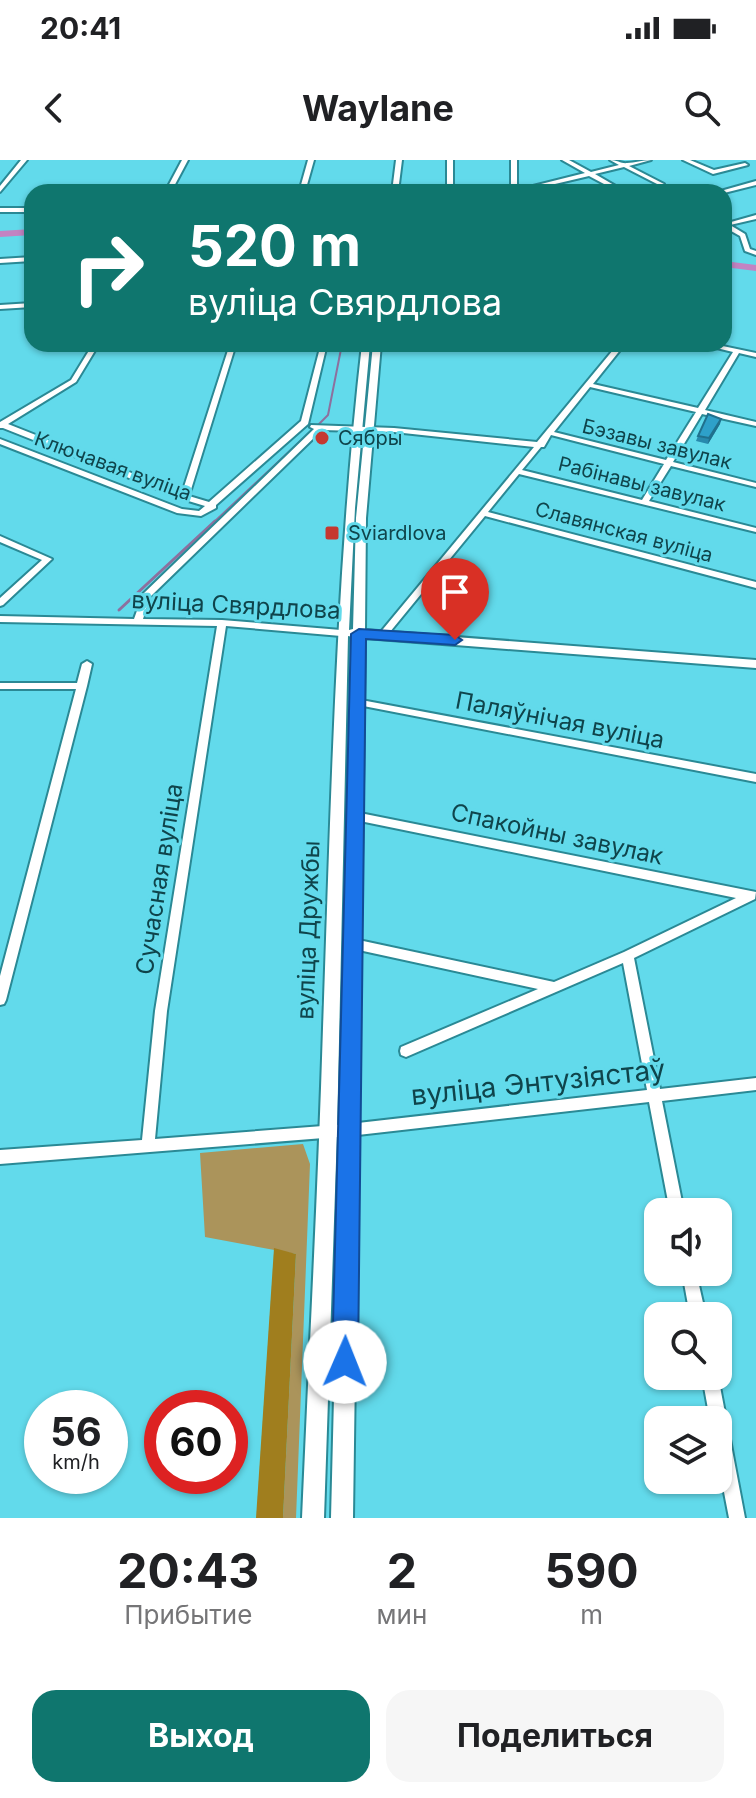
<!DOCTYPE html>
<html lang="ru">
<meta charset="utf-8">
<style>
body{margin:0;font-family:Inter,sans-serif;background:#f6f6f6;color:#202124;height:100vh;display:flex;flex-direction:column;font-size:30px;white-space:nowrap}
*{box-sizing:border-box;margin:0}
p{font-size:26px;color:#757577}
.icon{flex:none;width:44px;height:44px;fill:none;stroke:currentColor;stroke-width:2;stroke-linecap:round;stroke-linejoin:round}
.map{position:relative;height:1358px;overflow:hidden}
.drawer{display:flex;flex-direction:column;background:#fff;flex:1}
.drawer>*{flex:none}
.hud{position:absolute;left:24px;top:24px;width:708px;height:168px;border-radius:24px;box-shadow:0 2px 6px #0004;background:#0f766e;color:#fff;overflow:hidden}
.tools{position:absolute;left:644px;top:1038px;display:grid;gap:16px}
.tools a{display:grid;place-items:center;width:88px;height:88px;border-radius:16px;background:#fff;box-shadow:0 2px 6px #0004;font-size:40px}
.speed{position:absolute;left:24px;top:1230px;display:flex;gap:16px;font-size:40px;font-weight:700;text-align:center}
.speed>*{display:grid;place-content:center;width:104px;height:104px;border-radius:50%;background:#fff;box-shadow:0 2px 6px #0004;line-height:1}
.speed small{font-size:20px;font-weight:400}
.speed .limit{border:12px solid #d22;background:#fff;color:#111}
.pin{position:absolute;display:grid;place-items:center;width:68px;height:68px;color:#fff;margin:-82px -34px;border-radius:50% 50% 50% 0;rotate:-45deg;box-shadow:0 0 8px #0007}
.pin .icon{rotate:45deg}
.me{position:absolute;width:88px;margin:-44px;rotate:1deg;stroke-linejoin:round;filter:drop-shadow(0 0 6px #0008)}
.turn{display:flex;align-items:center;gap:28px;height:168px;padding:0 32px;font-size:36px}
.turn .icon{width:104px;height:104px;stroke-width:2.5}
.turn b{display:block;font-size:56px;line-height:68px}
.eta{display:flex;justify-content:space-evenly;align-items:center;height:136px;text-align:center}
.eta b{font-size:48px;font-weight:700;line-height:56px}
.action{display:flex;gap:16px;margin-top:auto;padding:16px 32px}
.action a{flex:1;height:92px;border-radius:24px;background:#0f766e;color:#fff;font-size:32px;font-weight:700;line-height:92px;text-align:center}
.action a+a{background:#f6f6f6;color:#202124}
.status{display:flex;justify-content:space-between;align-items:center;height:56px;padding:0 40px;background:#fff;direction:ltr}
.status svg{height:22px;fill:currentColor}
header{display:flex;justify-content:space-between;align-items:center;height:104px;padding:0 32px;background:#fff;font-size:36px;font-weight:700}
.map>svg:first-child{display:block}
.green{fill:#ab945b}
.forest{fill:#a07e1e}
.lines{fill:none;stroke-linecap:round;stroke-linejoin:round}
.stream-far1{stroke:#8d709e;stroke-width:2}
.stream{stroke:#8d709e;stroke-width:3}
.river{fill:#c383c2;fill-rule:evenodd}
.minor-casing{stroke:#2a8995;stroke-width:4}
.major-casing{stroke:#2a8995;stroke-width:4}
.minor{fill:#fff;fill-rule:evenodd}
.major{fill:#fff;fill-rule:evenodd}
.wall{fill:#288aad}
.shaded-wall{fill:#20708d}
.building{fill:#2ea0c9;stroke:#20708d;stroke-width:2}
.route{fill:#1a73e8;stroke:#114b97;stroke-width:2}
.poi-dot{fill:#c53830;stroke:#62daeb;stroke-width:3}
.labels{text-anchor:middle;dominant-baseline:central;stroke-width:6;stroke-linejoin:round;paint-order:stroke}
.far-poi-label{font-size:20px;fill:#0f444b;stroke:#62daeb;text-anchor:start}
.far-street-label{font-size:20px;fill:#0f444b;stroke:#62daeb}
.street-label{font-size:24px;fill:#0f444b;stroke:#62daeb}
.near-street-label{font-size:28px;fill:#0f444b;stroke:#62daeb}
</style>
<div class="status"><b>20:41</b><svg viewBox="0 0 49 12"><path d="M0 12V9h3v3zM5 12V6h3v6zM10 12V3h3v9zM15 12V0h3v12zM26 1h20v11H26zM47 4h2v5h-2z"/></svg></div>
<header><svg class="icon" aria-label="back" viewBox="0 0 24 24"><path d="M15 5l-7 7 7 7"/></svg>Waylane<svg class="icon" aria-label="search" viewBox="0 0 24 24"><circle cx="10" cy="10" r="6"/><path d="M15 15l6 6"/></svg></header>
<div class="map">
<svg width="756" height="1358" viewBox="0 0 756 1358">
<rect width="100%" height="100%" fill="#62daeb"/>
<path class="green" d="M303,984L310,1004L296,1358H283L296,1094L205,1077L200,993Z"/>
<path class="forest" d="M274,1088L296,1094L283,1358H256Z"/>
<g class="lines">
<path class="stream-far1" d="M318,265L328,255L342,184
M213,363L309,273"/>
<path class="stream" d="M119,450L215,361"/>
<path class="river" d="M32,69V75L0,77V71Z
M724,101L756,105V111L724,107Z"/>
<defs>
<path id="minor" d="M21,0H27L0,32V26Z
M182,0H188L171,32H165Z
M308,0H314L305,32H299Z
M447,0H453V32H447Z
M511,0H517V30L585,13L562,0H569L591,12L619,5L610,0C617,0 622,4 627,3C635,3 642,0 651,0L629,6L664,24L659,25L624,7L595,14L626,32H619L589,16L521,32H511Z
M683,0H690L714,10L745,3L748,5L713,14Z
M756,21V25L724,33L717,32Z
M0,48H32V52H0Z
M756,55V59L730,65L745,74L750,89L756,91V95L745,91L740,76L724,67V64Z
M32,97V101L0,103V99Z
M32,143V147L0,149V145Z
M93,184H99L76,222L8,264L182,333L230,184H236L189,336L209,342L301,261L321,184H327L308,264L216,345V348L201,356L177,353L0,284V279L182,349L199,351L205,346L182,339L3,268H0V262L71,220Z
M618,184H625L593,224L698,248L733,192L700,184H713L756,193V197L739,193L705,250L756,262V266L702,254L673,302L756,323V327L671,306L649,341L756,368V372L519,314L488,352L756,422V428L485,356L385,478H379V474L534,287L394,272L322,270L150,437L143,459L222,460L341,470L346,473L341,476L226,466L167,851L155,979L349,964L647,930L623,803L406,897L401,895L400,891L401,887L538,829L354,789L350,787L348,784L350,781L354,779L554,822L624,792L736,738L355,660L350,656L355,652L756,732L755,739L634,798L660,929L756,918V930L662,941L684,1052H670L649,942L349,976L0,1004V990L142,980L155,851L217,466L0,462V456L134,459L143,434L314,269L310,267L311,265L394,268L537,282ZM590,227L696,252L666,300L554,272ZM551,275L664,304L642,340L522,310L541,287H544Z
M0,376L52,399L3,445L0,446V438L42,400L0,382Z
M87,501L92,504L87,526L6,840L4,844L0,845V816L76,529H0V523H77L82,504Z
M356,539L756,614V622L353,544L351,542Z
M682,1112H696L706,1156H690Z
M702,1216H718L745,1358H729L718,1301V1260H710Z"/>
<path id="major" d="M396,0H402L398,32H392Z
M362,184H370L355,348L349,470L353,469L356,358L373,184H381L366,358L365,470L756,500V508L365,478L353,1358H331L353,477L348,476L337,972L324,1358H302C309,1195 318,1031 323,868C331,639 336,411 362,184Z"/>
</defs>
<use href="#minor" class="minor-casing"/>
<use href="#major" class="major-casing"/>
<use href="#minor" class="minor"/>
<use href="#major" class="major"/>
</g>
<path class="wall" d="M721,259L720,264L708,284L696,281L698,276Z"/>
<path class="shaded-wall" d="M721,259L720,264L708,284L709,278Z"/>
<path class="building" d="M708,254L721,259L709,278L698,276Z"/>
<path class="route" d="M359,469L455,475L462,480L455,485L366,479L358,1202L354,1211L345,1215L336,1211L332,1202L351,474Z"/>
<g class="poi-dot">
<circle cx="322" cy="278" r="8"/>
<rect x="324" y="365" width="16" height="16" rx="4"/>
</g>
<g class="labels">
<g class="far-poi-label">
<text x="338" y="278">Сябры</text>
<text x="348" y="373">Sviardlova</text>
</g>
<g class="far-street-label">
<text transform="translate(657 284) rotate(14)">Бэзавы завулак</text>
<text transform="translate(113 306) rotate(20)">Ключавая вуліца</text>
<text transform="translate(642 324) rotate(14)">Рабінавы завулак</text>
<text transform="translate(624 372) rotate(15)">Славянская вуліца</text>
</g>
<g class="street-label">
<text transform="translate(236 445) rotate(3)">вуліца Свярдлова</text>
<text transform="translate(560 560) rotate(11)">Паляўнічая вуліца</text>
<text transform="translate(557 674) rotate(12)">Спакойны завулак</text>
<text transform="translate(159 719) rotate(-81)">Сучасная вуліца</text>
<text transform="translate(308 770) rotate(-88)">вуліца Дружбы</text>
</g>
<g class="near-street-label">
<text transform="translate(538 922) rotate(-6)">вуліца Энтузіястаў</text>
</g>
</g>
</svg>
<div class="tools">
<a><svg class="icon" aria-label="sound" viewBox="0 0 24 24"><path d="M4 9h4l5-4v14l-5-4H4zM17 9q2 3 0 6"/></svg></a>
<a><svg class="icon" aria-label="search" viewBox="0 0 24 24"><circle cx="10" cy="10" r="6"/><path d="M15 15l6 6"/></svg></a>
<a><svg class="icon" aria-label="layers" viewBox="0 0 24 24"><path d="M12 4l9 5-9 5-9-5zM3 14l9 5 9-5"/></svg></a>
</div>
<div class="speed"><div>56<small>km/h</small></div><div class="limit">60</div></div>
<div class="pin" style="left:455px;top:480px;background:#d93025"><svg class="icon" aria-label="arrive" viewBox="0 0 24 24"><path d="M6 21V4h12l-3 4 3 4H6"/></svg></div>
<svg class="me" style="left:345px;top:1202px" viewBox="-20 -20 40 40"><circle r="19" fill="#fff"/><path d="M0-13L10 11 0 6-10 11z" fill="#1a73e8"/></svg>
<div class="hud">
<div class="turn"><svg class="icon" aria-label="right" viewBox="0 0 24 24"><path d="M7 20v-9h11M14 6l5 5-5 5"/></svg><div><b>520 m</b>вуліца Свярдлова</div></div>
</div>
</div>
<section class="drawer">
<div class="eta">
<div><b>20:43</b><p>Прибытие</p></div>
<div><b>2</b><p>мин</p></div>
<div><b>590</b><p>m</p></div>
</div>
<div class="action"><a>Выход</a><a>Поделиться</a></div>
</section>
